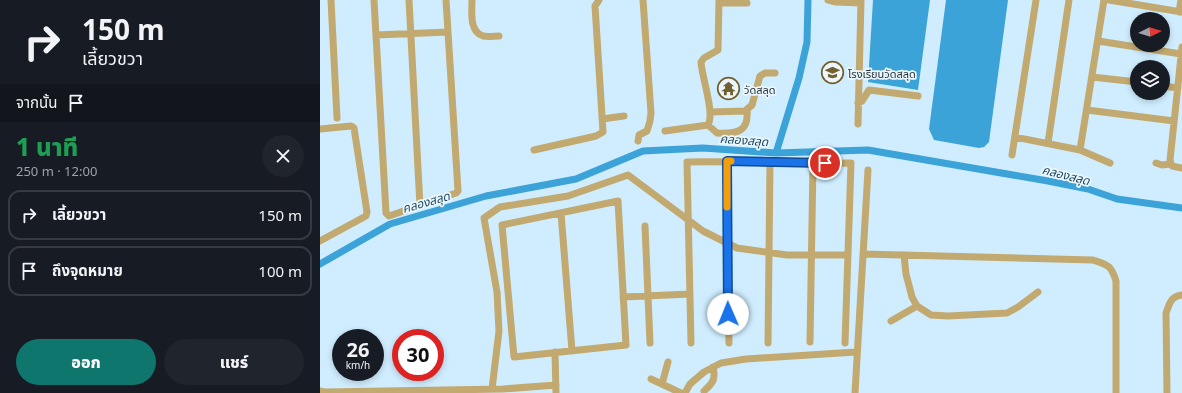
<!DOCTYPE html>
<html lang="th">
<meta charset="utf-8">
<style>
body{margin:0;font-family:"Noto Sans","Noto Sans Thai",sans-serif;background:#20242c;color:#f1f3f6;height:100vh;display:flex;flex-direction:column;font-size:15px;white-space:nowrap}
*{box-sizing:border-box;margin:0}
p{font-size:13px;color:#9ea1a6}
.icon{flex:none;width:22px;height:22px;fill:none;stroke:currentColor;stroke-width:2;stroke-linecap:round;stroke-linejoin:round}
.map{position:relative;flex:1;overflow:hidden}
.sheet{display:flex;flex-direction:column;background:#171b24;width:320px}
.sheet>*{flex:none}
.guide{background:#171b24;color:#f1f3f6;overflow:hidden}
.needle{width:26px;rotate:85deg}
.buttons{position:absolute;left:810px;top:12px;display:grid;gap:8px}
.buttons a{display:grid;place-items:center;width:40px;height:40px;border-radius:50%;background:#171b24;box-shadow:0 2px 6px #0003;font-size:20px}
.speed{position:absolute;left:12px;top:329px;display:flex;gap:8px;font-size:20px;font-weight:700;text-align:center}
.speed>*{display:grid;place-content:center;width:52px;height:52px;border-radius:50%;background:#171b24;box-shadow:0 2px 6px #0003;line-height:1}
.speed small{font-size:10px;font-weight:400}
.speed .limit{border:6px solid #d22;background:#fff;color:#111}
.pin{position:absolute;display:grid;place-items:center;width:34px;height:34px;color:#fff;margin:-17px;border:2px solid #fff;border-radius:50%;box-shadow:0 1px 4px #0007}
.me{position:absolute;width:44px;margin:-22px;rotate:359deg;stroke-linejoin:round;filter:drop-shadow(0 0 3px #0008)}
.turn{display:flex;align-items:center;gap:14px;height:84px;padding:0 16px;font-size:18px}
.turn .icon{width:52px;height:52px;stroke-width:2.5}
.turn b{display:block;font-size:28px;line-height:34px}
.then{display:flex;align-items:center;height:38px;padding:0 16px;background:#0003;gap:8px;font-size:15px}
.round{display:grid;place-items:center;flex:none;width:42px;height:42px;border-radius:21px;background:#20242c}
.summary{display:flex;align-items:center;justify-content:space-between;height:68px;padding:0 16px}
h1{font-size:24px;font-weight:800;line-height:30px;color:#1e9e55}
.primary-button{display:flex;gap:8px;margin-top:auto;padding:8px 16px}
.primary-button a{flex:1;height:46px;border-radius:24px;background:#0f766e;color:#fff;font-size:16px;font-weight:800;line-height:46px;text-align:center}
.primary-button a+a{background:#20242c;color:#f1f3f6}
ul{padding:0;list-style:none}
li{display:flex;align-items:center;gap:12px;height:50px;margin:0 8px 6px;padding:0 8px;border:2px solid #363941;border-radius:12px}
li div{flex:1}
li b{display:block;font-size:15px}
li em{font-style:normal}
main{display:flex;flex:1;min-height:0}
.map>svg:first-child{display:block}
.water{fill:#3ca3d8}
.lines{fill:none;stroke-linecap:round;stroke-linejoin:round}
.canal{stroke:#3ca3d8;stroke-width:7}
.minor{stroke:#c2a96f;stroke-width:7}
.route-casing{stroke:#114b97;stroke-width:10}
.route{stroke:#1a73e8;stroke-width:7}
.slow{stroke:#f59e0b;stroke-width:7}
.labels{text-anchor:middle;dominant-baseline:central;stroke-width:3.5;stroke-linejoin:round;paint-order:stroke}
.poi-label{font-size:11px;fill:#28333a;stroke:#ebf7fe;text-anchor:start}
.water-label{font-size:12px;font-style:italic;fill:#1d475e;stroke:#ebf7fe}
</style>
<main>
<section class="sheet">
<div class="guide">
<div class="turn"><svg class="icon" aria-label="right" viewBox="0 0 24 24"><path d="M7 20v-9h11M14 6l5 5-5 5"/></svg><div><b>150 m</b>เลี้ยวขวา</div></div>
<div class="then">จากนั้น<svg class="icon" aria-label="arrive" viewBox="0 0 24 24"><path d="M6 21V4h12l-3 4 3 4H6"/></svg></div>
</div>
<div class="summary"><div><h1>1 นาที</h1><p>250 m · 12:00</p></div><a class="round"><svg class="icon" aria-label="close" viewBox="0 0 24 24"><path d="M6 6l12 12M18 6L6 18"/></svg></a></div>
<ul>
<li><svg class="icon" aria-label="right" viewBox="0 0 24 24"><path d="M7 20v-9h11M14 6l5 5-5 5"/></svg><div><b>เลี้ยวขวา</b></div><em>150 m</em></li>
<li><svg class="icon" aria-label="arrive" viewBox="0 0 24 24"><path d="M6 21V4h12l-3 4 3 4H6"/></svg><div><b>ถึงจุดหมาย</b></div><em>100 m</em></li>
</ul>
<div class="primary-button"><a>ออก</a><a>แชร์</a></div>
</section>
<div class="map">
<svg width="862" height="393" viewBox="0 0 862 393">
<rect width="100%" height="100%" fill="#cfedff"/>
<path class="water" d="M553,0H610L598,90L548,82Z
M626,0H688L669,142L664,147L659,148L614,140L609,129Z"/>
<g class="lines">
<path class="canal" d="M456,153L479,78L487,42L488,0
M0,264L70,224L166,196L256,179L323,151L383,148L456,153L548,150L728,181L768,189L797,199L862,208"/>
<path class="minor" d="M11,0L17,118
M54,0L66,213L69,216L136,193L138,191L126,0
M89,0L100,206
M152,0C152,11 149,32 163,36C168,37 174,36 179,36
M508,0L516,2L541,3
M789,0L862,12
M399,3H427
M859,12L861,0
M56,35L128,32
M778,41L861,54
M862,47L850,160L852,166L862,168
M772,77L817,82
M843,86L858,88
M538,103L542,101L549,90L598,96
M767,110L854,121
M390,112L425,111L432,105L440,76L445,73H455
M282,119L304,116
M538,124L541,0
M388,125L397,133C417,134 429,132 427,110
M0,129L31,126L34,128L47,212L46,216L0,241
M345,131L388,125C395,113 382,78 381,62L384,58L398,50L399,0
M695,137L760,150L790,163
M318,141L319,135L327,131L330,121L331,113L323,0
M728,143L749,0
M214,150L276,136L283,132L275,6L279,0
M760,150L784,0
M692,155L716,0
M407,161V243L409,343
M836,163L842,165L850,164
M298,201L306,345L194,357L182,225Z
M241,213L252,351
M325,226L330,343
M543,254L773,260C788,265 791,265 796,281V393
M584,255L586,274L592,297L597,306L611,315L628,316L687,313L698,307L718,292
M303,297L370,294
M571,321L597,306
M490,342L493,163
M371,343L367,162C422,161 476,164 531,163L525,343
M448,343L450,162
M235,352L236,393
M331,379L361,393
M342,384L348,362
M172,389L179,331L177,292L164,218L180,207L248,196L308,175L383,231L417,248L467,255H528
M0,391L5,392L183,389L236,385
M384,391C393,383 396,379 393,367
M365,393L370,384L384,372L401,363L426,359L536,352
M535,393L548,170
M847,393L846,313C850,303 850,297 862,295"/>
</g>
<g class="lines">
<defs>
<path id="route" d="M408,314L407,161L505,163"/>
</defs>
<use href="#route" class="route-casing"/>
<use href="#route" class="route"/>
<path class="slow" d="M407,207V161H411"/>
</g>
<defs>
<symbol id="school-ring" viewBox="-11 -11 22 22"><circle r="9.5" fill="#ebf7fe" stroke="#74602f" stroke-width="1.5"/><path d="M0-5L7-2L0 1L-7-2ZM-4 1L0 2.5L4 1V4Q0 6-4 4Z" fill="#74602f"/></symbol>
<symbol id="temple-ring" viewBox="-11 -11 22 22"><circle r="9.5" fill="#ebf7fe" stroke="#74602f" stroke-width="1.5"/><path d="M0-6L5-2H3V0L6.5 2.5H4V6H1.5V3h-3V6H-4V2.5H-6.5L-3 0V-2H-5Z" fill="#74602f"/></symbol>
</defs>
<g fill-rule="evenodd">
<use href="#school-ring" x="500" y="60" width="25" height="25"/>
<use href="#temple-ring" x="396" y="76" width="25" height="25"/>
</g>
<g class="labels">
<g class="poi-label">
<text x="528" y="73">โรงเรียนวัดสลุด</text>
<text x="424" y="89">วัดสลุด</text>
</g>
<g class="water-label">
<text transform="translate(424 140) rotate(4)">คลองสลุด</text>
<text transform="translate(746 175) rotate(14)">คลองสลุด</text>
<text transform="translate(106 202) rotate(-16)">คลองสลุด</text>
</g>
</g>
</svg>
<div class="buttons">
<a><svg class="needle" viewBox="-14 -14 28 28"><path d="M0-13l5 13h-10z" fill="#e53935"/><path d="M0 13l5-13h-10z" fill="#9ea1a6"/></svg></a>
<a><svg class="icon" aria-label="layers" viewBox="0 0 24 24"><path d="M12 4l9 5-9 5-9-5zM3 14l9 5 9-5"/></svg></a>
</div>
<div class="speed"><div>26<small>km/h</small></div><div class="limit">30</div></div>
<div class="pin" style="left:505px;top:163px;background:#d93025"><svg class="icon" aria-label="arrive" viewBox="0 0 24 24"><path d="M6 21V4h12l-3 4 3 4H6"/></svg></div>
<svg class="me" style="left:408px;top:314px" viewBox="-20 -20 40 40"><circle r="19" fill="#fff"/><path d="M0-13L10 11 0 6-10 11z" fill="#1a73e8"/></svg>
</div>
</main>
